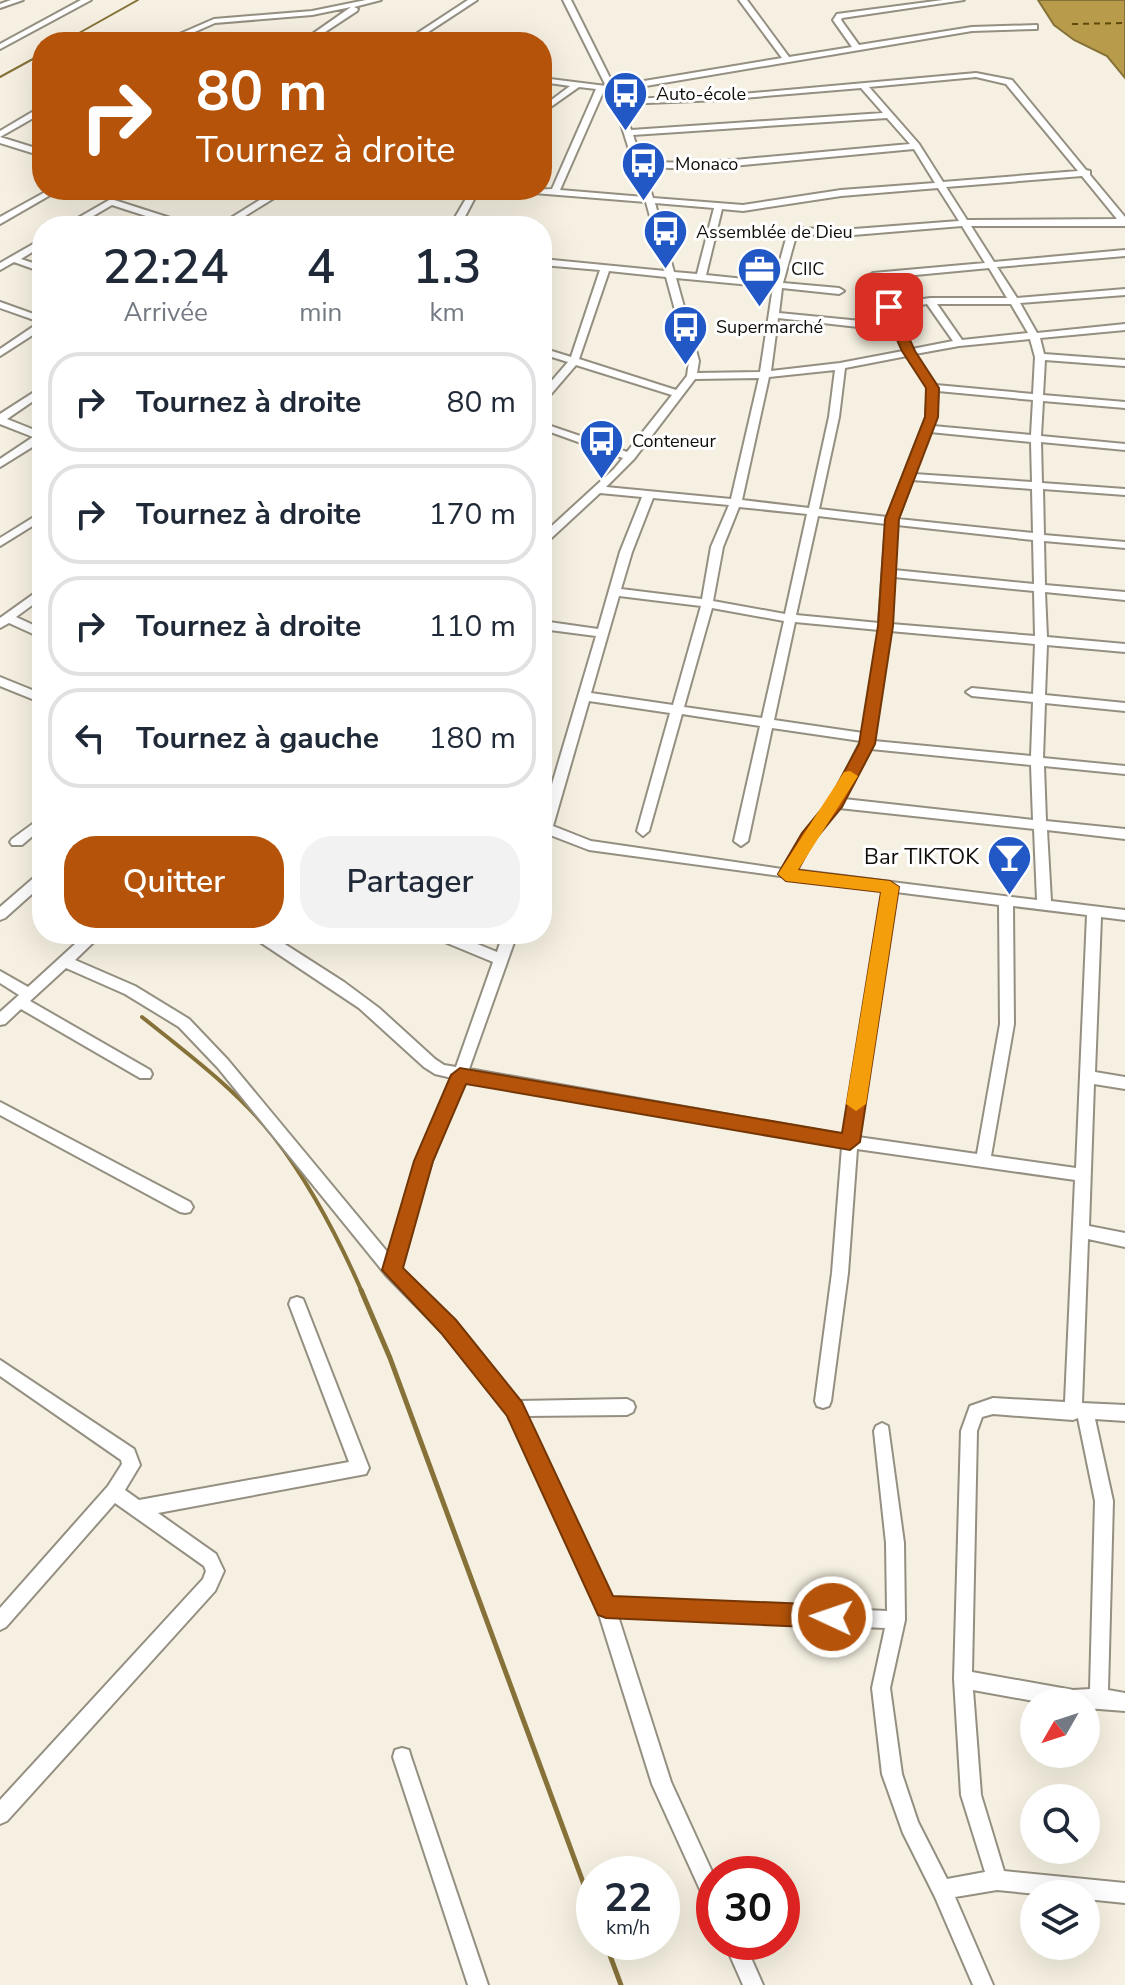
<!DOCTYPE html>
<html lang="fr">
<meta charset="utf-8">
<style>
body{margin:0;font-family:"Nunito Sans",sans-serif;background:#f2f2f3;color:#1f2937;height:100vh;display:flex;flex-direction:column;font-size:30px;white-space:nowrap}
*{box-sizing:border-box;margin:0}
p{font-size:26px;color:#747a83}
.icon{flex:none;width:44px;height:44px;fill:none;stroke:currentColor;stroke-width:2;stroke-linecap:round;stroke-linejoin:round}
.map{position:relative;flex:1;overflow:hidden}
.drawer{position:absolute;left:32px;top:216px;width:520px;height:728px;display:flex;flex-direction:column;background:#fff;border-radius:32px;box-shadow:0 8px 32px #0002}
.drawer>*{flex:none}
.hud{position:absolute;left:32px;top:32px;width:520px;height:168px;border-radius:32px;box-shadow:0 8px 32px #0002;background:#b45309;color:#fff;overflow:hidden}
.needle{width:52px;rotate:231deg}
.tools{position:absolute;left:1020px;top:1688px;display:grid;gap:16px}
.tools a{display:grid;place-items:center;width:80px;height:80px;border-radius:50%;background:#fff;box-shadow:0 8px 32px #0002;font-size:40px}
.speed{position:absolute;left:576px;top:1856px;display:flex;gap:16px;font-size:40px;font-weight:700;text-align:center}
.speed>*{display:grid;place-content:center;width:104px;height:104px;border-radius:50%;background:#fff;box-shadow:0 8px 32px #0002;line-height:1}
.speed small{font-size:20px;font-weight:400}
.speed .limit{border:12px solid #d22;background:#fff;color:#111}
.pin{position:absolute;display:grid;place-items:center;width:68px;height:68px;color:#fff;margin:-34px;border-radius:16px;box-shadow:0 4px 12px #0006}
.me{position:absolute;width:88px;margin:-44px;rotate:273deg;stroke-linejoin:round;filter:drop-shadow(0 0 6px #0008)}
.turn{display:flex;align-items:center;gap:28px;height:168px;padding:0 32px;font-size:36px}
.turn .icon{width:104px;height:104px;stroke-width:2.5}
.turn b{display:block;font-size:56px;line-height:68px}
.eta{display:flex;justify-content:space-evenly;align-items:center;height:136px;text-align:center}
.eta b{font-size:48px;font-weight:600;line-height:56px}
.cta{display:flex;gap:16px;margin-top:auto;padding:16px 32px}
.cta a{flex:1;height:92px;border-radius:32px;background:#b45309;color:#fff;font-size:32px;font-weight:600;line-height:92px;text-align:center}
.cta a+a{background:#f2f2f3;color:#1f2937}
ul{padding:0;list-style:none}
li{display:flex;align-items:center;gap:24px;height:100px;margin:0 16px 12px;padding:0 16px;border:4px solid #e0e1e3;border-radius:32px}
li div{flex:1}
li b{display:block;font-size:30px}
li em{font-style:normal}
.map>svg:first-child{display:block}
.water{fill:#b89c4c;stroke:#867138;stroke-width:2}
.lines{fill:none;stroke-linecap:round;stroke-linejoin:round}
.stream-far2{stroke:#867138;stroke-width:2}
.stream-far1{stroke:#867138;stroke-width:4}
.stream{stroke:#867138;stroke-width:5}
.ferry{stroke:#5d4908;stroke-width:2;stroke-dasharray:6 5;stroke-linecap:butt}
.minor-casing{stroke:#948f81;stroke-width:4}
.minor{fill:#fff;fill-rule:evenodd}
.route{fill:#b45309;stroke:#753606;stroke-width:2}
.slow{fill:#f59e0b}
.labels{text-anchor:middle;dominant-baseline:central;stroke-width:6;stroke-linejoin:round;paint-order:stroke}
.far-poi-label{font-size:18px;fill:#100e09;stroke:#fff;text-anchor:start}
.poi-label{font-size:22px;fill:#100e09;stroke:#fff;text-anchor:end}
</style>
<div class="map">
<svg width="1125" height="1985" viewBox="0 0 1125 1985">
<rect width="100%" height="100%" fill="#f5f0e1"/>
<path class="water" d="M1038,0H1125V78L1107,56L1074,40L1054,25Z"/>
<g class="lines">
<path class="stream-far2" d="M63,42L138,0
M0,77L42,54"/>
<path class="stream-far1" d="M142,1017C187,1053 238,1091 274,1137C311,1185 338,1237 362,1292"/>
<path class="stream" d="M361,1290L390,1358L594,1912
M605,1942L621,1985"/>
<path class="ferry" d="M1072,24L1125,23"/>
<defs>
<path id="minor" d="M11,0H23L0,8V4Z
M81,0H91L0,49V44Z
M366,0H381L354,7L358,9L357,11L310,42H301L351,7L312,15L215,23L172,42H161L214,19L312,11Z
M468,0H477L413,42H404Z
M563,0H571L614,86L782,58L739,0H747L789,57L852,47L833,20L837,14L943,0H964L842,18L841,20L859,45L972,27L1037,25V29H1034L972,31L616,91L621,99L719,96L976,73L1012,80L1086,170L1090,171V175L1125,217V226H971L994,262L1125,250V256L997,267L1017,298L1125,289V295L1020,303L1037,333L1125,324V330L1040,338L1044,354L1125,360V366L1045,360L1043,395L1125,402V408L1043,401L1041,436L1125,444V450L1041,442L1042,483L1125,489V495L1043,489L1044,535L1125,542V548L1044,541L1045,585L1125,592V600L1045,592L1047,637L1125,644V652L1047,645L1045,695L1125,703V711L1045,703L1043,758L1125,766V774L1044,766L1046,821L1125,829V839L1047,830L1051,901L1125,910V920L1101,917L1095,1072L1125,1077V1089L1094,1084L1089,1226L1125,1233V1247L1088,1239L1082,1403L1125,1405V1421L1095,1419L1113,1501L1108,1690L1125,1693V1711L1086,1708V1702H1039L973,1690L981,1795L1004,1871L1125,1883V1903L1086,1899V1894H1037L997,1890L955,1897L993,1985H973L935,1897L903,1833L882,1774L872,1688L885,1628L618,1616L671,1782L714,1876V1908L707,1905L652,1784L597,1608L508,1414L442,1332L386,1275L218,1068L179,1027L125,994L66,968L30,1001L150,1070L152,1074L150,1078H140L21,1009L5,1024L0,1025V1012L19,995L0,983V971L28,987L86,934H102L75,960L135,986L189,1019L228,1060L389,1254L416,1161L452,1078L435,1074L424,1067L359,1008L254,938L252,934H269L344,982L379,1008L435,1059L444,1065L456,1067L493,962L435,938L433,934H453L497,952L503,934H517L469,1069L844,1135L883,890L589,850L550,835L547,843L542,845V818L596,636L542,629V621L598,629L620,552L642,497L600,493L546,543L542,544V535L614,469L623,458L542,429V423L627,452L672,395L576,365L546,400L542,401V392L568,362L542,354V348L571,357L600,270L542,265V259L665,271L646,202L534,193L530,190L552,189L596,89L579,87L542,113V107L570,86L542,82V78L606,86ZM976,77L1006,84L1078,171L943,182L919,144L869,87ZM861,88L883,113L631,130L623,104L719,100ZM604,90L608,91L614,102L644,197L560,190ZM887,118L910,144L701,163L642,162L633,135ZM914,149L935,183L841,190L743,205L653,198L643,167L701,169ZM1082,176L1117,219L967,220L946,187ZM938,188L959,221L841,230L800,228L787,235L774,282L706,275L722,209L743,211L841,196ZM655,203L714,208L697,274L674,272ZM962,226L985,263L873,273L868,276L873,279L989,268L1007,298H930L889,304L884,307L892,324L779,313L782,288L839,294L844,291L839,288L783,283L796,236L801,234L841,236ZM609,271L666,277L689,361L687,376L676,390L579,359ZM676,278L773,287L760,372L697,373L699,361ZM927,304L953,341L912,349L895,309ZM937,304H1011L1028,333L962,340ZM778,318L894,331L903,351L840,363L771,371ZM1030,339L1035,357L1033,394L936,385L915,354L959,346ZM907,356L928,388L926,417L887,517L819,509L839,417L845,368ZM835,370L829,417L809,508L742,500L769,377ZM759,378L731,499L606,487L634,459L695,379ZM938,391L1033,400L1031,435L933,426L936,417ZM930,432L1031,442L1032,482L914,474ZM912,480L1032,489L1033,533L898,519ZM653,498L729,505L711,547L702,599L621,589L632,552ZM739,507L807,514L785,614L713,601L723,547ZM818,516L886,524L879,623L796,615ZM897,525L1033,540L1034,584L894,570ZM894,577L1034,591L1035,636L891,624ZM619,596L701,606L673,705L591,693ZM712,608L784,621L762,718L684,707ZM795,622L879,630L863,733L774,720ZM890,631L1035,644L1033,694L972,688L966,692L972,696L1033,702L1031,756L874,741ZM589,701L670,713L637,831L643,836L649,831L682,714L760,726L734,841L741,846L748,841L772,728L861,741L831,801L803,834L782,869L591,841L553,826ZM871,749L1031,765L1033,820L844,799ZM839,808L1034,829L1037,900L795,870L813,840ZM896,892L999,905L1000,1024L977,1154L858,1137ZM1013,906L1087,915L1076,1168L991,1156L1014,1024ZM465,1080L842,1147L832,1273L815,1401L817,1406L823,1408L829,1406L831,1401L848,1273L857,1149L1075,1180L1065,1402L993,1398L970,1406L961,1431L954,1679L961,1795L985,1872L947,1879L918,1822L902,1774L890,1688L905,1620L904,1543L888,1426L882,1423L876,1426L874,1431L886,1543L887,1611L611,1599L526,1416L627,1415L633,1412L635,1407L633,1402L627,1399L518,1401L454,1322L400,1268L432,1161ZM993,1414L1073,1420L1078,1418L1095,1501L1090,1689L1073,1690L972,1672L977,1431L982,1417Z
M39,108H42V113L0,137V131Z
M0,137L42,150V156L0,143Z
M49,190H59L0,224V217Z
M244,190H256L269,195L277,190H287L229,226H218L263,198Z
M471,190H479L460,226H450Z
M111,199L189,224L191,226H177L112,205L76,226H64Z
M42,239V246L21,259L42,266V272L14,262L0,270V263Z
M0,302L42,317V329L0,356V349L40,322L0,308Z
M42,387V395L7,419L42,433V441L0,467V459L33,437L0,424V414Z
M42,512V520L0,546V538Z
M42,588V598L16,617L42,629V638L9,623L0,628V618Z
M0,677L42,694V703L0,686Z
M42,817V828L22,845H12L10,842L12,839Z
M42,873V885L5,918L0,920V907L37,875Z
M0,1102L190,1202L193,1207L190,1212L185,1213L180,1212L0,1115Z
M297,1297L303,1299L305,1304L369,1468L366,1474L158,1513L216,1554L224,1571L215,1591L7,1821L0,1824V1800L203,1579L206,1571L204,1566L115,1503L6,1627L0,1630V1608L108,1486L122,1464L121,1460L0,1376V1360L134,1449L140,1465L125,1490L139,1500L349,1462L289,1304L291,1299Z
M402,1748L409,1750L411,1757L488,1985H468L393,1757L395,1750Z
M724,1942H744L763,1985H743Z"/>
</defs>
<use href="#minor" class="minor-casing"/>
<use href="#minor" class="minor"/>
</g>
<path class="route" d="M889,304L895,307L915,351L939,388L938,417L899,519L893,626L875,744L842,807L814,841L798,870L890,881L899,887L860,1142L850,1150L466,1084L433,1161L403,1268L456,1320L522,1402L613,1596L832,1605L840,1609L844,1617L840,1625L832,1628L606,1618L598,1615L507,1416L441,1333L382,1270L414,1161L451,1075L460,1068L842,1133L881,892L786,881L778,874L802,833L829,800L859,744L878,626L885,519L925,417L926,388L902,351L883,307Z"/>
<path class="slow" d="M850,771L858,776L798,870L890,881L899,887L866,1104L856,1111L846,1104L881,892L786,881L778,874L844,772Z"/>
<defs>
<symbol id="bus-pin" viewBox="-11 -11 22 30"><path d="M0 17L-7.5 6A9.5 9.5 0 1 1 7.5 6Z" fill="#2258c5" stroke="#fff"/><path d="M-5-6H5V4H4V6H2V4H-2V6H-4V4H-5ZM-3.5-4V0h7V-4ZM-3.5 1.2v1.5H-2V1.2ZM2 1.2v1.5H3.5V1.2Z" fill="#fff"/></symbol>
<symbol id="office-pin" viewBox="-11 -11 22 30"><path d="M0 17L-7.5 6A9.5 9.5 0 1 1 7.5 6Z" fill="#2258c5" stroke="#fff"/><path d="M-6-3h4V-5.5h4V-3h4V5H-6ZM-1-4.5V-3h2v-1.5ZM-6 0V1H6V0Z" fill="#fff"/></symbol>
<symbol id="bar-pin" viewBox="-11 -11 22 30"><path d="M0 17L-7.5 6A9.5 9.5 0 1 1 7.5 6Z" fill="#2258c5" stroke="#fff"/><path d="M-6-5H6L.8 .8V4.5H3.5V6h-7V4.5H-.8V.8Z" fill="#fff"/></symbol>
</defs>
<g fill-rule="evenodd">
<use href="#bus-pin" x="600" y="68" width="51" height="69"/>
<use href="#bus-pin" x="618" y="138" width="51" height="69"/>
<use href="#bus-pin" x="640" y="206" width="51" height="69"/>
<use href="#office-pin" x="734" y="244" width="51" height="69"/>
<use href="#bus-pin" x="660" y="302" width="51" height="69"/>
<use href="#bus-pin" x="576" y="416" width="51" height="69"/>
<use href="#bar-pin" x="984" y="832" width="51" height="69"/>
</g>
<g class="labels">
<g class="far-poi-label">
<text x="656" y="94">Auto-école</text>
<text x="675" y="164">Monaco</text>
<text x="696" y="232">Assemblée de Dieu</text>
<text x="791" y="269">CIIC</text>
<text x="716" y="327">Supermarché</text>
<text x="632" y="441">Conteneur</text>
</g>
<g class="poi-label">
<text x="979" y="857">Bar TIKTOK</text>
</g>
</g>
</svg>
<div class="tools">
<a><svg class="needle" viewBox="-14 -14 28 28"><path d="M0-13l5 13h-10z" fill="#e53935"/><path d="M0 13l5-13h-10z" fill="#747a83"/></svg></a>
<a><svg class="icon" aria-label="search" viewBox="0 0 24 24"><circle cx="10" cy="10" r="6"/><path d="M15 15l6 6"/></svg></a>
<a><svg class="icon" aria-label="layers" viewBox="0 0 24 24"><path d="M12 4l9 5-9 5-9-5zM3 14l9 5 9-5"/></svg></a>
</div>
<div class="speed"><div>22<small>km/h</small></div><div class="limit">30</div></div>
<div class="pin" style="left:889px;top:307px;background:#d93025"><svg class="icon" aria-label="arrive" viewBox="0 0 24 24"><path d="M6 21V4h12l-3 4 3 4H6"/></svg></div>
<svg class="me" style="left:832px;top:1617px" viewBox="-20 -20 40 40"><circle r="17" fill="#b45309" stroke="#fff" stroke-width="3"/><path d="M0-11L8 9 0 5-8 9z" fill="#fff"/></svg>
<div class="hud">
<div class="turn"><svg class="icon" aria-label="right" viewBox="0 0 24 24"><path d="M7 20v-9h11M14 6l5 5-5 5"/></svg><div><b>80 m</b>Tournez à droite</div></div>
</div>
<section class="drawer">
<div class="eta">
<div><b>22:24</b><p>Arrivée</p></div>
<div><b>4</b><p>min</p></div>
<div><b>1.3</b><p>km</p></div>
</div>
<ul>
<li><svg class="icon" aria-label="right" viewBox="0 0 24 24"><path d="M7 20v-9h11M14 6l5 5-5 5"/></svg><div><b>Tournez à droite</b></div><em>80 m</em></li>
<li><svg class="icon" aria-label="right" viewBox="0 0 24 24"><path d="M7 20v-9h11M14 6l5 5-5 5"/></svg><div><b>Tournez à droite</b></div><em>170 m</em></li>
<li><svg class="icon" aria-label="right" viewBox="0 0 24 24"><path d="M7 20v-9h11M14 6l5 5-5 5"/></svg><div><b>Tournez à droite</b></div><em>110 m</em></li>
<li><svg class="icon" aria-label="left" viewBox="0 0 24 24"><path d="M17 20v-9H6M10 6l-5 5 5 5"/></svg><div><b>Tournez à gauche</b></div><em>180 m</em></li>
</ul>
<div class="cta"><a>Quitter</a><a>Partager</a></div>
</section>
</div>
